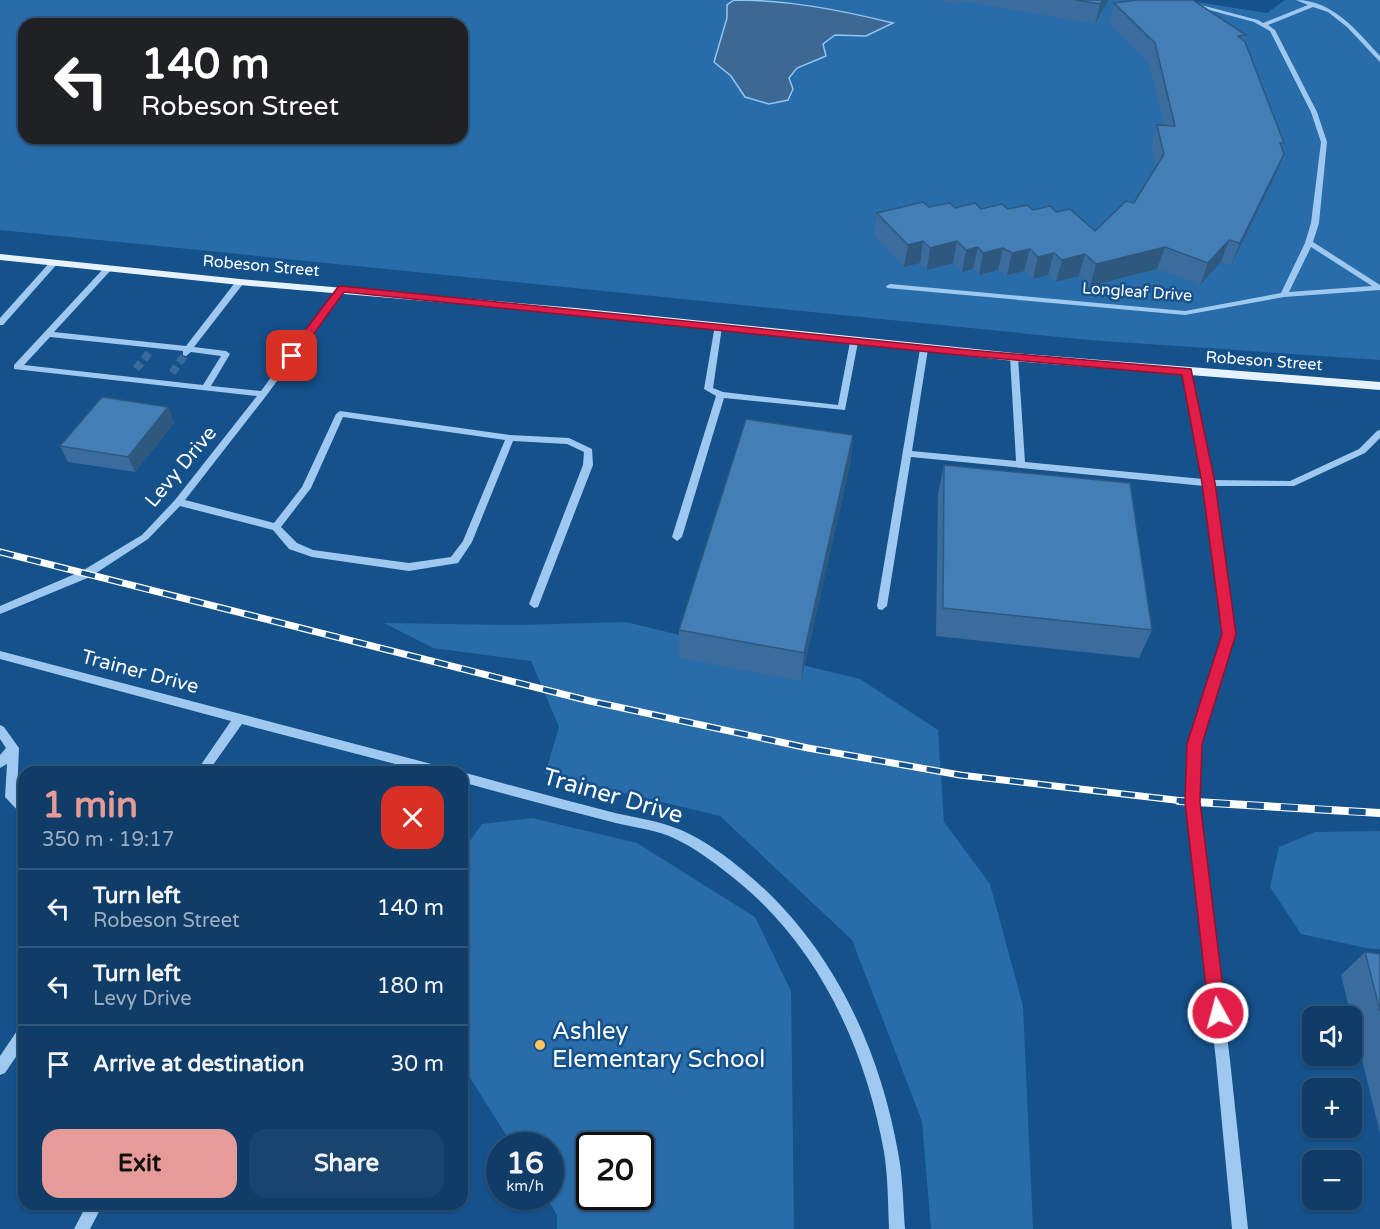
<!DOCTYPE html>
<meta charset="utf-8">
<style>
body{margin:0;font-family:"Varela Round",sans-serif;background:#19446e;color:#f1f3f6;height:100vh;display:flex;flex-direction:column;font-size:22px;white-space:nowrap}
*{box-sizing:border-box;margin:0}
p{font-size:20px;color:#9caec0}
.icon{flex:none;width:33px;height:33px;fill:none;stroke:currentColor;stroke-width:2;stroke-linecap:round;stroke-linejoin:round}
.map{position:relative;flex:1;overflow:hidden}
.side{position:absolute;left:18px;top:766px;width:450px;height:444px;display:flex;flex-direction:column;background:#103d68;border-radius:18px;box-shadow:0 2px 4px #0004,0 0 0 2px #30567c}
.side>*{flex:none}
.guide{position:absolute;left:18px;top:18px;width:450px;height:126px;border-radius:18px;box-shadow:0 2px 4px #0004,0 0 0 2px #30567c;background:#202124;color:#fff;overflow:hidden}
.controls{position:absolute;left:1302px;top:1006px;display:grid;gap:12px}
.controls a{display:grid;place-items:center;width:60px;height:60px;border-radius:12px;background:#103d68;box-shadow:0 2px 4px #0004,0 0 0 2px #30567c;font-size:30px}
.speed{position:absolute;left:486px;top:1132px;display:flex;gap:12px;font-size:30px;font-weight:700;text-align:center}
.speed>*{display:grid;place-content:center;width:78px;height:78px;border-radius:50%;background:#103d68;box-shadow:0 2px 4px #0004,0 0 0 2px #30567c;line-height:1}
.speed small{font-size:15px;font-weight:400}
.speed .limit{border:3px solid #111;border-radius:9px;background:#fff;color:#111}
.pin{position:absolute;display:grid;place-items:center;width:51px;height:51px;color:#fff;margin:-26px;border-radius:12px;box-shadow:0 3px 9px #0006}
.me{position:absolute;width:66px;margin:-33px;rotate:353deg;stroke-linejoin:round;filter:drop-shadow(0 0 4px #0008)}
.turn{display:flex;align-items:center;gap:21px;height:126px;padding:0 24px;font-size:27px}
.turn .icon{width:78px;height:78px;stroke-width:2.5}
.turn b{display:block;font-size:42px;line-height:51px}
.round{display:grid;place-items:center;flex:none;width:63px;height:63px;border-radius:18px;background:#19446e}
.overview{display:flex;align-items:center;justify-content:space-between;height:102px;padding:0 24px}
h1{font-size:36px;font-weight:700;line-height:45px;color:#e69b98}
.primary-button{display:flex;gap:12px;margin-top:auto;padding:12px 24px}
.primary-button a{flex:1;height:69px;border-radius:18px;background:#e69b98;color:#111;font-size:24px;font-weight:700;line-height:69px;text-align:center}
.primary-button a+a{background:#19446e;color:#f1f3f6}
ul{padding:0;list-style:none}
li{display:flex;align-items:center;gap:18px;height:78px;padding:0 24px;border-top:2px solid #30567c}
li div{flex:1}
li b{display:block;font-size:22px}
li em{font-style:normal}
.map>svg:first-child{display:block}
.green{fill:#286caa;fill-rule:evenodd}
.water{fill:#3d6893;stroke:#91c5f2;stroke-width:1.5}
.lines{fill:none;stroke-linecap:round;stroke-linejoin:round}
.minor-tunnel{stroke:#386b9c;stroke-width:8;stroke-dasharray:8 4.5;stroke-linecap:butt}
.minor{fill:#9ec8ef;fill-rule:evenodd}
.major{fill:#e7f2ff;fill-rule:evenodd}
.rail-far1-casing{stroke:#fff;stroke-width:7}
.rail-casing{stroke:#fff;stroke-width:8}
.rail-far1{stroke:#15518b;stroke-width:4.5;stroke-dasharray:14;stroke-linecap:butt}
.rail{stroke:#15518b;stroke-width:6;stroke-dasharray:17;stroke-linecap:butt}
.wall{fill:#3a6c9d}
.shaded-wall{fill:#2f587f}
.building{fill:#437eb6;stroke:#2f587f;stroke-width:1.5}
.route{fill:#e11d48;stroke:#92132f;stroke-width:1.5}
.poi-dot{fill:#ffc55d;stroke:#15518b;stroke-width:2}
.labels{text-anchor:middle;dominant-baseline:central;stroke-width:5;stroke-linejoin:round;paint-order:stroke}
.far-street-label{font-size:16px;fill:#fff;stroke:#15518b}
.street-label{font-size:20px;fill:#fff;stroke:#15518b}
.near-street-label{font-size:24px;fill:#fff;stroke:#15518b}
.near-poi-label{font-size:24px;fill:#fff;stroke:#15518b;text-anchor:start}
</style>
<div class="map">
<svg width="1380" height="1229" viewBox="0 0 1380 1229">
<rect width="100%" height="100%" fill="#15518b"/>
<path class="green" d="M0,0H1184L1267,13L1285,0H1380V360L1089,340L0,230ZM24,24H462V138H24Z
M626,622L860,679L938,730L944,822L990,884L1023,1006L1033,1229H931L922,1121L852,940L720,816L545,774L559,727L531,661L433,648L384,623L516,625Z
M532,818L637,843L755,917L791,991L794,1229H557V1215L546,1197H550V1146H513L462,1065V852L482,824ZM590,1146H640V1197H590Z
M1380,831V949H1371L1301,934L1270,887L1279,847L1315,832Z"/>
<path class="water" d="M734,0C789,0 840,10 893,23L866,36L835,35L823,44L826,56L797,68L789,78L793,89L788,100L769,104L745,97L731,76L714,62L727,18V5Z"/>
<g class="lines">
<path class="minor-tunnel" d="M136,369L151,350
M172,373L186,353"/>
<path class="minor" d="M1172,0H1182L1258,20L1263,23L1308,5L1296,0C1333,0 1357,31 1380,56V62L1347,27L1328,12L1313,7L1268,25L1275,30L1317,112L1327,142L1319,223L1313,242L1380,285V290L1284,297L1185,315L887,288L886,286L890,284L1185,311L1281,293L1305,243L1311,223L1321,142L1311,112L1270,31L1254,22ZM1311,247L1372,286L1289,292Z
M51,261H57L58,263L3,325H0V318Z
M105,267H108L112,269L54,332L186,346L237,280H243V284L194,347L226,351L230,354L211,386L261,391L338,287H341L345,289L266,396L185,500L274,523L302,487L336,414L340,411L510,435L569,438L592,449L593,465L538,607L534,608L529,604L583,465L584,452L567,444L513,441L472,542L458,563L409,571L312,557L289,549L273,530L180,506L148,539L90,577L0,614V606L82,571L142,535L175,500L257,396L14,369V365ZM50,337L183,351V355L186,356L191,352L221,356L203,385L24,365ZM343,417L505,440L463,541L451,557L409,563L313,550L297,543L281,527L311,488Z
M715,325H718L722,327L713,388L723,392L838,405L850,342L854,339L858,342L845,410L724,398L682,537L677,541L672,537L716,396L704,389Z
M924,346L928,349L912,451L1016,461L1010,357L1014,354L1018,357L1025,462L1203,479L1183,372L1187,369L1191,372L1212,480L1290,481L1359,449L1377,431L1380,430V438L1365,453L1294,486H1213L1234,635L1201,744L1198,802L1230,1060L1248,1229H1232L1216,1060L1186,802L1189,744L1224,635L1204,486L911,457L887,606L882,610L878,609L877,606L920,349Z
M0,651L443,767L447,769L449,772H426L242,724L208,772H196L231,721L0,659Z
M0,725L4,727L19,748L17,795L24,801V814L20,813L5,797L7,764L0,768V755L6,748L0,739Z
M461,772H462C513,786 564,800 615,813C637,818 660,821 681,830C704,840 726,856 745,872C830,942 879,1045 898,1152C903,1177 903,1204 905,1229H889C888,1203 888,1177 884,1152C866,1051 821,951 741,884C719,866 695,847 669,836C651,829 631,827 612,822C562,809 512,796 462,782V772Z
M24,1026V1045L5,1073L0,1075V1056L19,1028Z
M87,1204H103L90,1229H74Z"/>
<path class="major" d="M0,254L240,279L576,308L1014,353L1380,382V390L1014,361L576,314L240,285L0,260Z"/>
<defs>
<path id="rail-far1" d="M0,552L590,701L808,748L960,775L1192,802"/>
<path id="rail" d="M1179,801L1380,813"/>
</defs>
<use href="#rail-far1" class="rail-far1-casing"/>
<use href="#rail" class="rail-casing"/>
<use href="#rail-far1" class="rail-far1"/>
<use href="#rail" class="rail"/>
</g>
<path class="wall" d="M937,0H1108L1095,24L961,1L958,4Z
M1114,3L1246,35L1244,41L1284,143L1282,149L1284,154L1275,176L1231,265L1221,262L1200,285L1157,269L1090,286L1079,276L1056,282L1048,275L1033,279L1024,271L1007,275L998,270L979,275L973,269L962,272L953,263L927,270L920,263L904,267L874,235L877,213L929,207L1033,210L1056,212L1095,231L1134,203L1156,168L1151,146L1157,125H1164L1149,63L1109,23Z
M168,407L174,423L135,472L68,462L60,446Z
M853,435L850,464L801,681L679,658V630Z
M944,465L1152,630L1139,658L936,636L938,494Z
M1365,952L1380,954V1133L1341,975Z"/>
<path class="shaded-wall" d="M1103,0H1108L1095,24L1100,4Z
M1284,154L1275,176L1231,265L1240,243Z
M1229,240L1221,262L1200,285L1208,263Z
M923,241L920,263L904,267L908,245Z
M957,241L953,263L927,270L930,248Z
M978,247L973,269L962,272L966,250Z
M1165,247L1157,269L1090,286L1096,264Z
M1003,248L998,270L979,275L983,253Z
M1030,249L1024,271L1007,275L1012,253Z
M1054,253L1048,275L1033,279L1038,257Z
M1085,254L1079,276L1056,282L1062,260Z
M168,407L174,423L135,472L128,457Z
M853,435L850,464L801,681L804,653Z"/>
<path class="building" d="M1075,0H1103L1100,4Z
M1137,0H1193L1246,35L1238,36L1245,42L1284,143H1280L1284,154L1240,243L1229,240L1208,263L1165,247L1096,264L1085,254L1062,260L1054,253L1038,257L1030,249L1012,253L1003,248L983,253L978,247L966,250L957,241L930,248L923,241L908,245L877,213L923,202L929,207L950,203L955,208L975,203L981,209L1002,204L1008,209L1027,205L1033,210L1050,206L1056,212L1070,209L1095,231L1126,201L1134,203L1164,154L1157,125L1175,126L1155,43L1114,3Z
M102,397L168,407L128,457L60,446Z
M746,419L853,435L804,653L679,630Z
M944,465L1130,483L1152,630L943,608Z
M1365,952L1380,954V1011Z"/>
<path class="route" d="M341,286L969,350L1191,369L1215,483L1236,634L1202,744L1200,802L1226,1013L1224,1019L1218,1021L1211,1019L1209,1013L1185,802L1187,744L1222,634L1202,483L1182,375L969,356L344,292L296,358H288V353L338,287Z"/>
<circle class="poi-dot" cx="540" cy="1045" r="6"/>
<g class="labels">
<g class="far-street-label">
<text transform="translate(261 266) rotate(5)">Robeson Street</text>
<text transform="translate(1137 292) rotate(4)">Longleaf Drive</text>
<text transform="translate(1264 361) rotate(4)">Robeson Street</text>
</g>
<g class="street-label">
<text transform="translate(181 467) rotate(-50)">Levy Drive</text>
<text transform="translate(140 672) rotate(15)">Trainer Drive</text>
</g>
<g class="near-street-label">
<text transform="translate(613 796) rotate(16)">Trainer Drive</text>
</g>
<g class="near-poi-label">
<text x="552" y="1031">Ashley<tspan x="552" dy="28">Elementary School</tspan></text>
</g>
</g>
</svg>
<div class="controls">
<a><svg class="icon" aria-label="sound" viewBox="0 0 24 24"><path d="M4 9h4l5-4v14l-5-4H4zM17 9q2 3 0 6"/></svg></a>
<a>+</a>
<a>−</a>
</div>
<div class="speed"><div>16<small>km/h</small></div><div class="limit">20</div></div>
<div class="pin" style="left:292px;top:356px;background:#d93025"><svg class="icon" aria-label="arrive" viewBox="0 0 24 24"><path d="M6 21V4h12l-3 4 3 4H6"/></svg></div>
<svg class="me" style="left:1218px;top:1013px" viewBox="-20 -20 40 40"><circle r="17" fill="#e11d48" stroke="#fff" stroke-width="3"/><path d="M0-11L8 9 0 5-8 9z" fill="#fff"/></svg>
<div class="guide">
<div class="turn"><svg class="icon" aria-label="left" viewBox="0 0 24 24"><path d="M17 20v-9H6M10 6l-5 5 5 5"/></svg><div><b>140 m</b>Robeson Street</div></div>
</div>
<section class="side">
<div class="overview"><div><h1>1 min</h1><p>350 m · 19:17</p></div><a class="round" style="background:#d93025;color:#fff"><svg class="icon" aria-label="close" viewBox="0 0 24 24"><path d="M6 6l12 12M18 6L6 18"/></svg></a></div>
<ul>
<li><svg class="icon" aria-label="left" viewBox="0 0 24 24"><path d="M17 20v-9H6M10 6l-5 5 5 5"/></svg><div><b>Turn left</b><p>Robeson Street</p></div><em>140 m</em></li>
<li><svg class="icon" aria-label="left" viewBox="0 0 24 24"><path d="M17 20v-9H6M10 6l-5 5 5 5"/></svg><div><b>Turn left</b><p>Levy Drive</p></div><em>180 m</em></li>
<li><svg class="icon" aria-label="arrive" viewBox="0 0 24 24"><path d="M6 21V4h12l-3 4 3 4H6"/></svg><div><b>Arrive at destination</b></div><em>30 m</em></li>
</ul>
<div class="primary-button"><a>Exit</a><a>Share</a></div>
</section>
</div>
